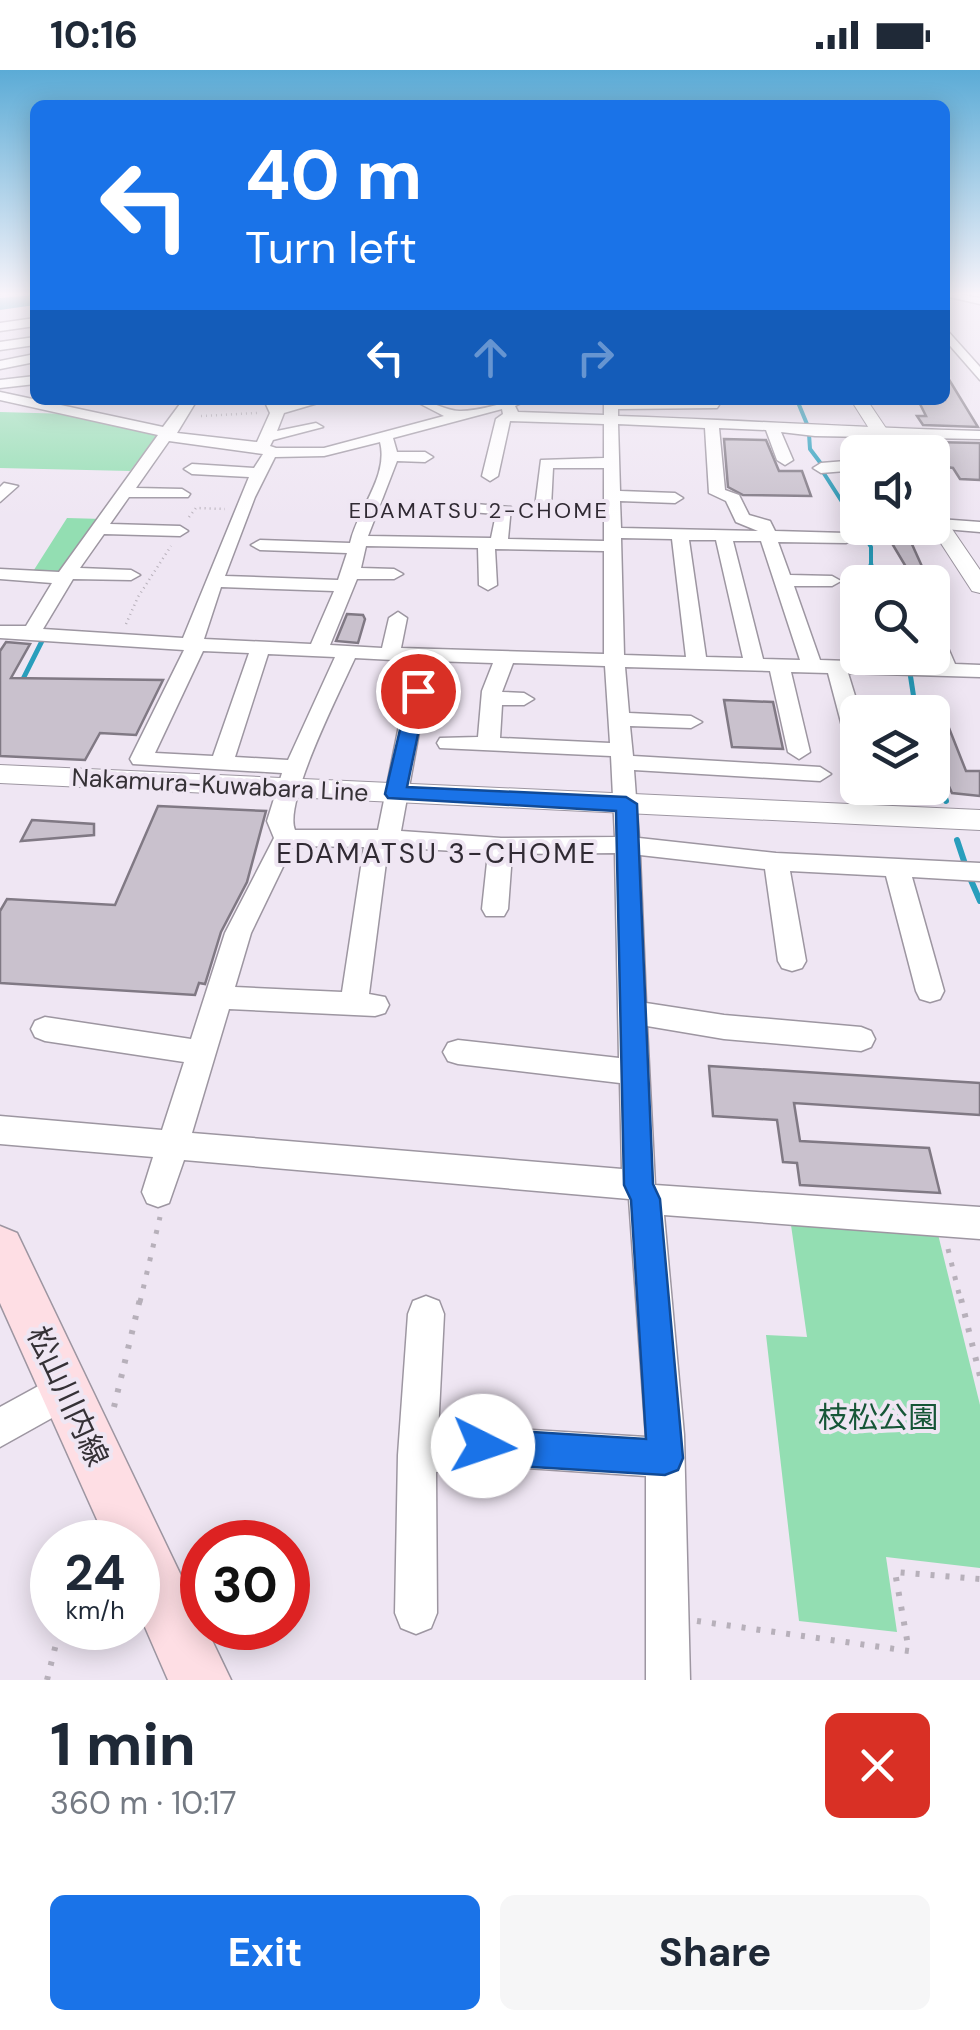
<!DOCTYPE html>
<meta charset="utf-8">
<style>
body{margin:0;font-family:"DM Sans","Noto Sans JP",sans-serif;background:#f6f6f7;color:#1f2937;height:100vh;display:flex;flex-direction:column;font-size:38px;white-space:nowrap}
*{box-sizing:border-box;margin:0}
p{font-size:32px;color:#747a83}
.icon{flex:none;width:55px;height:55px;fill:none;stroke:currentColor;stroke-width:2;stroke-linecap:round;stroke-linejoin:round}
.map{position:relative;height:1610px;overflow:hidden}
.drawer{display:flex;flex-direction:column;background:#fff;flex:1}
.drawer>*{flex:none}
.hud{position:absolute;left:30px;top:30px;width:920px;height:305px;border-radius:15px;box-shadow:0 5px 25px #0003;background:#1a73e8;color:#fff;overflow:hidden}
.fabs{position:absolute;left:840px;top:365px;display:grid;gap:20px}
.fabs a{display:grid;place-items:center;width:110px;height:110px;border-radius:15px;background:#fff;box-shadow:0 5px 25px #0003;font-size:50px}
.speed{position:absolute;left:30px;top:1450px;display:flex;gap:20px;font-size:50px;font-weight:700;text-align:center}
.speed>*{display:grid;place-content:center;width:130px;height:130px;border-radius:50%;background:#fff;box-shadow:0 5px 25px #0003;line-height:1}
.speed small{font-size:25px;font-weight:400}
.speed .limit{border:15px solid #d22;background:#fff;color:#111}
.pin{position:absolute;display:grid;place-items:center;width:85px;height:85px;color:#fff;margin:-42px;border:5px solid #fff;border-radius:50%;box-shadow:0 2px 10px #0007}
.me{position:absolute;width:110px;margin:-55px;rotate:94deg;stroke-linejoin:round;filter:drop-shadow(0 0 8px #0008)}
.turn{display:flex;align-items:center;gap:35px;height:210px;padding:0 50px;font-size:45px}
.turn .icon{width:130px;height:130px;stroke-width:2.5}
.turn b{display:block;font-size:70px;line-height:85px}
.lanes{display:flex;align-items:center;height:95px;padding:0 50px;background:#0003;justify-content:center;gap:50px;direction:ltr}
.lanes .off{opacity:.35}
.round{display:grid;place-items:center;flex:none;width:105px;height:105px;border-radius:15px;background:#f6f6f7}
.summary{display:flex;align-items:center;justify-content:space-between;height:170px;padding:0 50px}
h1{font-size:60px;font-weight:700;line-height:75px}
.primary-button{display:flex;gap:20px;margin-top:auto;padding:20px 50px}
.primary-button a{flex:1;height:115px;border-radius:15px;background:#1a73e8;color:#fff;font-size:40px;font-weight:700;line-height:115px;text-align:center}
.primary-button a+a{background:#f6f6f7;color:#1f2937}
.status{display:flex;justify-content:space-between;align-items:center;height:70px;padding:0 50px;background:#fff;direction:ltr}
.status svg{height:28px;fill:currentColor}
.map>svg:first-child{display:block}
.green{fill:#93deb2}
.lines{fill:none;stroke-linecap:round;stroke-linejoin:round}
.stream-far2{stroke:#299ebc;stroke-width:4}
.stream-far1{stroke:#299ebc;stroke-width:5}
.stream{stroke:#299ebc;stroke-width:6}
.river{fill:#299ebc;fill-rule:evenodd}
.building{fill:#c9c1cd;stroke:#807984;stroke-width:2.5}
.minor-casing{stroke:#9d96a1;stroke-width:3}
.tertiary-casing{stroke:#9d96a1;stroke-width:2}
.secondary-casing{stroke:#9d96a1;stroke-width:3}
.path-far2{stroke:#b7b0ba;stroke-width:2.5;stroke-dasharray:1 4;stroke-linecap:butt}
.path-far1{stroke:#b7b0ba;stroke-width:5;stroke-dasharray:4 10;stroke-linecap:butt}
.path{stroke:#b7b0ba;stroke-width:6;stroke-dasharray:4 11;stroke-linecap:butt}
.minor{fill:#fff;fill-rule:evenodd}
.tertiary{fill:#fff;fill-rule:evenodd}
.secondary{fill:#fedee4;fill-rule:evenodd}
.route{fill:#1a73e8;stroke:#114b97;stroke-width:2.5}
.labels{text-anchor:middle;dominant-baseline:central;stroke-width:8;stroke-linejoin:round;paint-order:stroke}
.far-neighbourhood-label{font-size:22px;letter-spacing:2.5px;fill:#302a33;stroke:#efe6f3}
.street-label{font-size:25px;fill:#353136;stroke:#efe6f3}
.neighbourhood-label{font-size:28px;letter-spacing:2.5px;fill:#302a33;stroke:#efe6f3}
.near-street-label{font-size:30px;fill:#353136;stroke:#efe6f3}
.near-park-label{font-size:30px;fill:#165637;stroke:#efe6f3}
</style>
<div class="status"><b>10:16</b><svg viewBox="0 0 49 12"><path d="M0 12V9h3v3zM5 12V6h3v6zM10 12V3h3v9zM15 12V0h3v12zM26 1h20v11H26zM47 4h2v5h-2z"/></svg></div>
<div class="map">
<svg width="980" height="1610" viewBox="0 0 980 1610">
<rect width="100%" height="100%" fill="#efe6f3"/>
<path class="green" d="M0,342L71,344L157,366L130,401L0,398Z
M67,448L103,449L65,502L32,503Z
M790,1148L936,1156L980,1335V1498L886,1487L897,1562L799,1551L766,1265L807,1267Z"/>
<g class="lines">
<path class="stream-far2" d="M797,330L809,359
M809,364L810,379L822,395
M823,402L871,477V497"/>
<path class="stream-far1" d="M871,495V512
M910,603L916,642
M20,615L44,567"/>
<path class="stream" d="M932,690L946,731
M957,770L965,794
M970,808L980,831"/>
<path class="river" d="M35,225V235L0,240V228Z"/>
</g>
<path class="building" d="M945,303L978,357L923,355L917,346H926L918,330H945Z
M724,369L766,370L779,401H802L811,426L743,425L728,417Z
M932,372L980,373V410L960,409L953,398L947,397Z
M884,460L906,461L929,512H915Z
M347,544L363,545L365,549L358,573L336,571Z
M6,572L30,574L11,608L163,610L136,665L100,663L85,690L0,686V581Z
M724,630L773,632L783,679L732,677Z
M932,658H949L966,701H980V726L952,723L932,679Z
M158,736L266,741L247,812L221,862L205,914L199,913L195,925L0,913V841L7,829L115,835Z
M32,750L94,754V765L21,771Z
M709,996L980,1013V1045L794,1033L800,1071L929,1078L940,1123L800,1115L797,1093L783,1092L777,1050L713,1046Z"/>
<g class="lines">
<defs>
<path id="minor" d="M945,222L980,228V234L945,226Z
M35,248V256L0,261V253Z
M945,258L980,297V310L945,270Z
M35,267V275L0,280V272Z
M35,284V292L0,299V291Z
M35,306V314L0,318V310Z
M0,322L163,357L183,330H197L177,363L257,372L270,343L264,330H278L280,335L328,330L284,343L277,361L316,353L323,357L273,370L270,376L276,378H324L444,346L413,330C432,330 447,342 461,341C484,341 505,330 528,330L515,336L518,342L604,345V330L712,331L719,335L717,338L618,339V346C739,350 859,358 980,361V369L815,366L781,362L793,390L785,395L777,390L766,360L719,358L725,420L739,425L749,445L770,451L775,461L846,463L855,468L846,473L778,472L790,505L832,506L841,511L832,516H794L820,590L935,594L932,558L942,564L955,594L980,595V607L848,603L860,642L858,661L853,663L842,656L828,603L791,602L810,682L799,689L788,682L770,601L625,597L629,643L691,646L702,652L691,658L630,656L633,686L820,697L831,704L820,711L634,700L639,768L776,783L980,793V811L912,807L944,921L940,929L930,932L920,929L916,921L886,806L790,801L806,891L802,898L792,901L782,898L778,891L765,799L640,785L646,933L724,945L861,957L871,961L875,969L871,977L861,981L724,969L647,956L655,1115L980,1137V1169L664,1145L684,1365L690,1610H646V1406L483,1395L436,1402L437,1543L431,1558L416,1564L401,1558L395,1543L398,1385L408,1244L413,1231L426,1226L439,1231L444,1244L438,1363L483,1357L646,1367L629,1129L184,1090L169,1133L158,1137L147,1133L142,1122L153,1087L0,1074V1046L162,1060L184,992L45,971L35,967L31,959L35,951L45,947L191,969L225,863L274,768L267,751L282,703L133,694L130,689L184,580L0,568V556H26L52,513L0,509V499L59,502L158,365L0,330ZM502,339L503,344L496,349L482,406L490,411L498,406L510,351L604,354V388L541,390L535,437L543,442L551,437L553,398H604V471L508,469L511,437L464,433L458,435V441L496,444L491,468L368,466L397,391L425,392L433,387L425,382H397L393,368ZM618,354L705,358L709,423L726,431L736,452L758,461L621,458L620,431L675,433L683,428L675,423L620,421ZM169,371L263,384L254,398L192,394L184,399L192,404L249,407L183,568L43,559L73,509L131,510L140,505L131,500L80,498L104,464L180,466L188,461L180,456L110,454L129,427H188L190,424L182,419L136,418ZM380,372C389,406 358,438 350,473L260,470L251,475L260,480L347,483L338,510L225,506L255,427L275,387L324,386ZM621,468L672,469L686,587L624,585ZM689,470H716L743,588L706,587ZM733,471H761L800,590L763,589ZM366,476L478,478L479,515L488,520L497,515L495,479L604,481V584L401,578L407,548L398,542L389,548L382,578L330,575L357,509H394L403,504L394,499L361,498ZM221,517L334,521L311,574L204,569ZM203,581L249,583L213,686L155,683ZM268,584L335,587L288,690L235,687ZM355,588L412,591L378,760H295C283,733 341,619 355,588ZM432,591L493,593L482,621L478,667L440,668L437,673L440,678L611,686L615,767L501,768L401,761ZM513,593L605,596L610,673L500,668L502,635H524L534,629L524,623L502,622ZM293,776L364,777L342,922L235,917L251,863ZM388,777L488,783L482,839L486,846H504L508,839L512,784L615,783L619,988L458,970L448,973L443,982L448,991L458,994L620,1013L622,1099L192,1063L229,939L375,946L385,943L389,935L385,927L369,924Z
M858,390V400L821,403L813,398L821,393Z
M4,413L18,416L0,432V417Z
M939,449L980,452V462L933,458L932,451Z
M64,1302L77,1308L83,1321L77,1334L0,1377V1337Z"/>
<path id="tertiary" d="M851,330H867L902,382H884Z
M932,438L939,440L980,500V523L972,521L931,458Z
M0,695L980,740V760L0,713Z"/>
<path id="secondary" d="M0,1156L17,1163L231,1610H168L138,1541V1472H107L0,1233Z"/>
</defs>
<use href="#minor" class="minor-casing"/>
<use href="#tertiary" class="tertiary-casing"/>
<use href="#secondary" class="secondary-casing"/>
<path class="path-far2" d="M0,225L28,222
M201,346L257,343
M189,447L196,438L225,439
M126,554L138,527L171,476"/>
<path class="path-far1" d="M948,1179L961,1232
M140,1232L160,1147"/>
<path class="path" d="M961,1229L980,1306
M114,1337L140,1229
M81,1472L85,1453
M697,1551L909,1581L895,1502L980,1509
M47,1610L60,1558"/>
<use href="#minor" class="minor"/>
<use href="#tertiary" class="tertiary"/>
<use href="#secondary" class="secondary"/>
</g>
<linearGradient id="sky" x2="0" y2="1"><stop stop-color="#5babd6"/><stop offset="0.5" stop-color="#f8f4fa"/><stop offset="1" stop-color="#f8f4fa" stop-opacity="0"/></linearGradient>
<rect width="980" height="448" fill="url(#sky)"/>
<path class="route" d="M418,616L427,621L407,717L626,727L637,734L653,1114L660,1129L683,1388L678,1400L665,1405L483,1394L471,1389L466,1376L471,1364L483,1359L646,1369L631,1130L624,1115L616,741L388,728L385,724L409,621Z"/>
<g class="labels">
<g class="far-neighbourhood-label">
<text x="479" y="440">EDAMATSU 2-CHOME</text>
</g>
<g class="street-label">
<text transform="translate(220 715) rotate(3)">Nakamura-Kuwabara Line</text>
</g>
<g class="neighbourhood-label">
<text x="437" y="783">EDAMATSU 3-CHOME</text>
</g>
<g class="near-street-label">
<text transform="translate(68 1326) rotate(65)">松山川内線</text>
</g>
<g class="near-park-label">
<text x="878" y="1347">枝松公園</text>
</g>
</g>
</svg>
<div class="fabs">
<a><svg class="icon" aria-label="sound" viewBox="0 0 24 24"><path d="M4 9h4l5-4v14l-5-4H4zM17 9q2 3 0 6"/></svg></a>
<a><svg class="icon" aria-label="search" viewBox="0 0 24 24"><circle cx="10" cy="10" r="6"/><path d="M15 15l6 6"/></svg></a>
<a><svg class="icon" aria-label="layers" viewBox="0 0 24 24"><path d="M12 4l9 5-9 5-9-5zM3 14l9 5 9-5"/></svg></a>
</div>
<div class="speed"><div>24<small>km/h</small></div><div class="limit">30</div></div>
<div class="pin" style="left:418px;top:621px;background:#d93025"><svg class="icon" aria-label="arrive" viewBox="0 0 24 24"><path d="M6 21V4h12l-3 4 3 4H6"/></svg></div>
<svg class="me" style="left:483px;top:1376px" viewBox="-20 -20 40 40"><circle r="19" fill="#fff"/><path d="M0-13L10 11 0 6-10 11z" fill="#1a73e8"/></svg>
<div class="hud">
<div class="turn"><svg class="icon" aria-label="left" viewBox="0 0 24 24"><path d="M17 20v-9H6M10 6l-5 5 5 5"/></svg><div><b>40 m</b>Turn left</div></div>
<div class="lanes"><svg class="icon" aria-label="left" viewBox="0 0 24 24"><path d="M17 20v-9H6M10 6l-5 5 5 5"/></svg><svg class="icon off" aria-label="ahead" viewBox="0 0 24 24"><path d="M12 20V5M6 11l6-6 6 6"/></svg><svg class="icon off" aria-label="right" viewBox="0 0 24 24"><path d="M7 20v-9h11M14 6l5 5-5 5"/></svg></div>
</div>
</div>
<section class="drawer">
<div class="summary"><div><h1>1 min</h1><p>360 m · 10:17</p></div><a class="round" style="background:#d93025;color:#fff"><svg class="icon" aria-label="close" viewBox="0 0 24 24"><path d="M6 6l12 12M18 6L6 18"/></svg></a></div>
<div class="primary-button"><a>Exit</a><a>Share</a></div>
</section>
